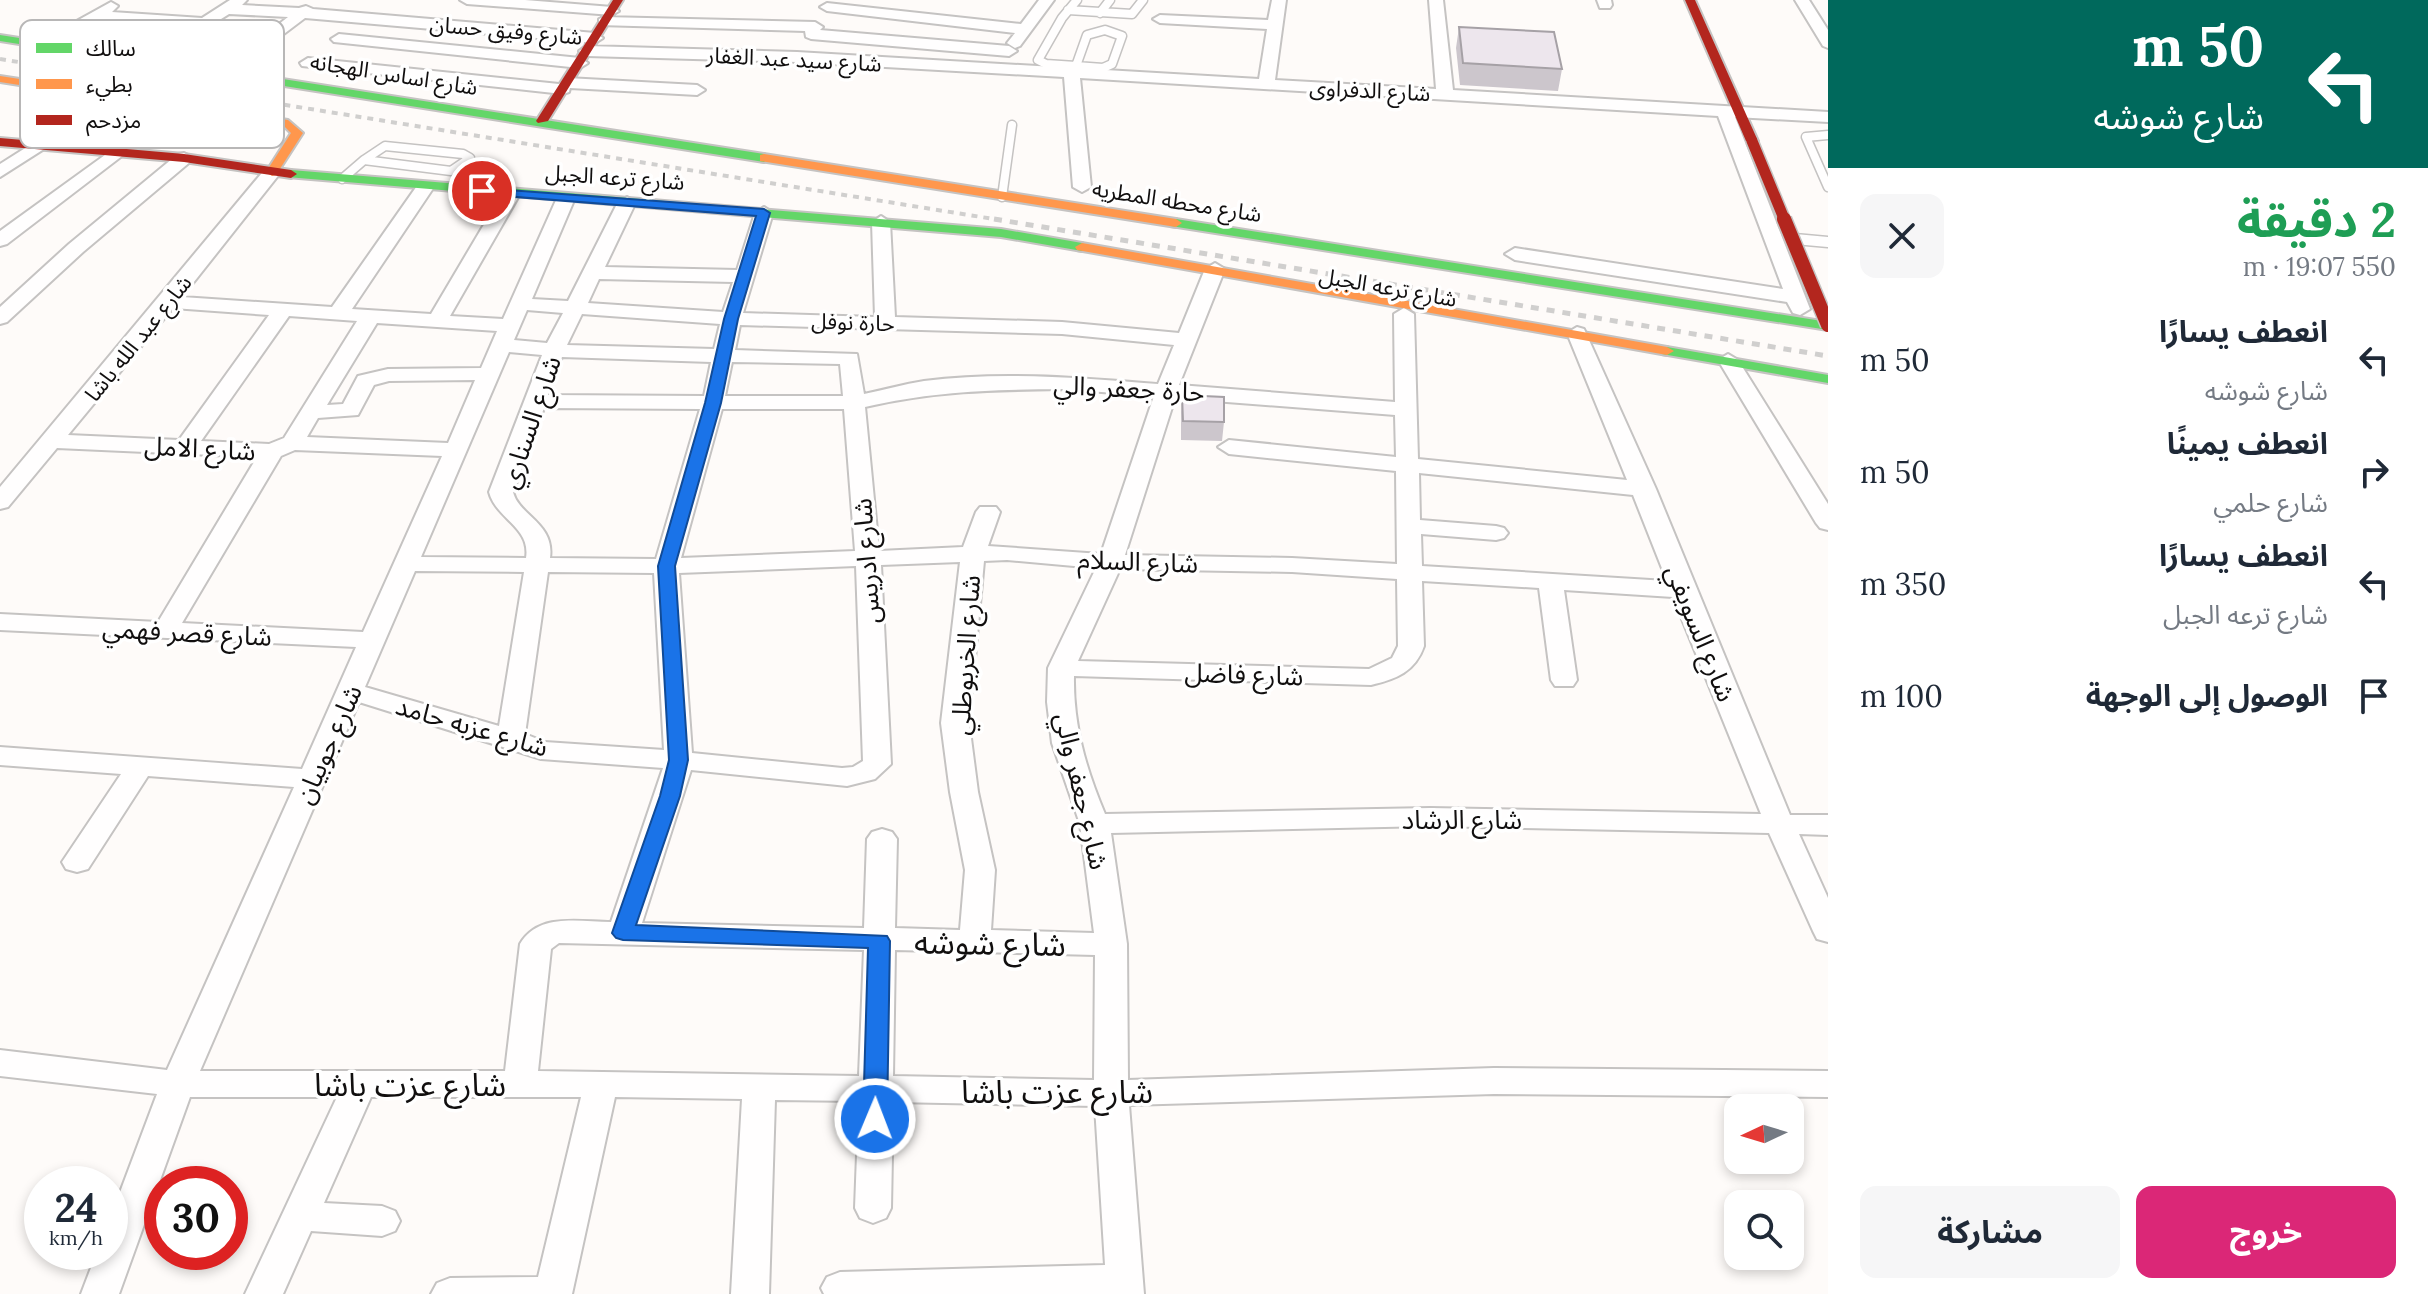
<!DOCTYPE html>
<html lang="ar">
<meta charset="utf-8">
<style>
body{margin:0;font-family:Lora,"Noto Sans Arabic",serif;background:#f6f6f7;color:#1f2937;direction:rtl;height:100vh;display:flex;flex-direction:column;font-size:30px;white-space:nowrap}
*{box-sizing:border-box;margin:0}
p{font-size:26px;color:#747a83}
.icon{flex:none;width:44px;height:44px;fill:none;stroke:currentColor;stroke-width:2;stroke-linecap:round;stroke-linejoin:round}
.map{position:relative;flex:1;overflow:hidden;direction:ltr}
.sheet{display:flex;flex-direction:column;background:#fff;width:600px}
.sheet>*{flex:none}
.guide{background:#00695c;color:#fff;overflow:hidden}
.needle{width:52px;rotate:266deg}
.tools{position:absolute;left:1724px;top:1094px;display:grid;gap:16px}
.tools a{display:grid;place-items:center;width:80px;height:80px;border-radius:16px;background:#fff;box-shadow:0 4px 12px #0003;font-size:40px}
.speed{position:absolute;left:24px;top:1166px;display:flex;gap:16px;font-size:40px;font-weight:700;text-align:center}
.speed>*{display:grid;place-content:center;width:104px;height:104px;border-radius:50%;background:#fff;box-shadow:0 4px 12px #0003;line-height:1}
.speed small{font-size:20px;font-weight:400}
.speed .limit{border:12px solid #d22;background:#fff;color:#111}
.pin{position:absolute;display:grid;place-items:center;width:68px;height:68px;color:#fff;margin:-34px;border:4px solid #fff;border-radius:50%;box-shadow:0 2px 8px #0007}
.me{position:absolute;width:88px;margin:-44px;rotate:1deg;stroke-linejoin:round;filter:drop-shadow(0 0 6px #0008)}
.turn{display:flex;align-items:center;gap:28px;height:168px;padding:0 32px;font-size:36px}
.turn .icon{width:104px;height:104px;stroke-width:2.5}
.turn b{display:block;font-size:56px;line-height:68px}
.round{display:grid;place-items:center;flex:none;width:84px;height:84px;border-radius:16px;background:#f6f6f7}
.overview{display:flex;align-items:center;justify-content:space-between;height:136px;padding:0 32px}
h1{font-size:48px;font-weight:700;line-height:60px;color:#1e9e55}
.button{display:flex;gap:16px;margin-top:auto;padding:16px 32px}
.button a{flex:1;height:92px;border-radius:16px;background:#db2777;color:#fff;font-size:32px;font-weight:700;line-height:92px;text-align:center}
.button a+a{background:#f6f6f7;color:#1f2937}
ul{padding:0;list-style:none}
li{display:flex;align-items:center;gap:24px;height:112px;padding:0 32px}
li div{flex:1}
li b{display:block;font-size:30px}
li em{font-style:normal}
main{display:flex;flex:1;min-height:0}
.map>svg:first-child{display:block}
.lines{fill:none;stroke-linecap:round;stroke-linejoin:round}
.lane-far1-casing{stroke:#c5c3c2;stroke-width:11}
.lane-casing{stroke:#c5c3c2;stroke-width:13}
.street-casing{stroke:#c5c3c2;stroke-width:4}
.fast-casing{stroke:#c5c3c2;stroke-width:4}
.slow-casing{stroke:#c5c3c2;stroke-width:4}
.jam-casing{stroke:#c5c3c2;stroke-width:4}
.lane-far1{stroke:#fffefe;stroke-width:8}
.lane{stroke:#fffefe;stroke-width:10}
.street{fill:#fffefe;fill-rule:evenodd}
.fast{fill:#63d668;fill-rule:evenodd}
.slow{fill:#ff974d;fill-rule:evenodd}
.jam{fill:#b3261e;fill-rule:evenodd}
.rail-far1{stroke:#d0cfce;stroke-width:4;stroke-dasharray:6 6;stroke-linecap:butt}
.rail{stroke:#d0cfce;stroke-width:5;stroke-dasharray:8 8;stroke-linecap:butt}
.jam-bridge-far1-casing{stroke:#c5c3c2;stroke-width:14;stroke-linecap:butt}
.jam-bridge-casing{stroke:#c5c3c2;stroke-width:17;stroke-linecap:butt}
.jam-bridge-far1{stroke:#b3261e;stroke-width:11}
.jam-bridge{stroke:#b3261e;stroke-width:14}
.wall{fill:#ccc6cc}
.building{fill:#ede6ed;stroke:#a6a1a6;stroke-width:2}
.route{fill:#1a73e8;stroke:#114b97;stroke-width:2}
.labels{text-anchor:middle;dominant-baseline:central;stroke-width:7;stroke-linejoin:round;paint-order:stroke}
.far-street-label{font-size:22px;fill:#110f0f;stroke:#fff}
.street-label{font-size:26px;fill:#110f0f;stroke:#fff}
.near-street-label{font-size:32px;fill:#110f0f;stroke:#fff}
.key{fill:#fff;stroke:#b8b7b7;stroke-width:2}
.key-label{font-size:22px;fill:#110f0f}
</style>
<main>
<section class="sheet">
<div class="guide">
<div class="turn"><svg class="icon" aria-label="left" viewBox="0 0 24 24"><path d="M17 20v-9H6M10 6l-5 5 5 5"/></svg><div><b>50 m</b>شارع شوشه</div></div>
</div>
<div class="overview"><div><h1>2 دقيقة</h1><p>550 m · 19:07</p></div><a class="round"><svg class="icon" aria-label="close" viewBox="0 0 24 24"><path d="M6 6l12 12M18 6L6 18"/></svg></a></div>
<ul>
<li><svg class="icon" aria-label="left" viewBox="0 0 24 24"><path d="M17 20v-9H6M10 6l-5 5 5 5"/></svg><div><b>انعطف يسارًا</b><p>شارع شوشه</p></div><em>50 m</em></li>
<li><svg class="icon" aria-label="right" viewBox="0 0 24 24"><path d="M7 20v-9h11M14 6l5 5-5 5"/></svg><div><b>انعطف يمينًا</b><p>شارع حلمي</p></div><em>50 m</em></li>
<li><svg class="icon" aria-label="left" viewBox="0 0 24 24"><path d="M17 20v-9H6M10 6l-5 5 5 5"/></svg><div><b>انعطف يسارًا</b><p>شارع ترعه الجبل</p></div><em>350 m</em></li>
<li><svg class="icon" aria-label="arrive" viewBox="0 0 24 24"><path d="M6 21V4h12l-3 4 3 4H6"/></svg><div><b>الوصول إلى الوجهة</b></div><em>100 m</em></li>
</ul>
<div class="button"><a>خروج</a><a>مشاركة</a></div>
</section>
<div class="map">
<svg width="1828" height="1294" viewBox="0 0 1828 1294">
<rect width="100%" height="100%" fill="#fefbf9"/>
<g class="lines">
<defs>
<path id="lane-far1" d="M1068,10L1132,14L1143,0
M1100,13L1110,0
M1105,30L1122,36L1112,64L1103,68L1076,66L1087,35Z
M1076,66L1046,64L1038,60L1062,18L1077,0
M1828,135L1806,137L1828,187
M385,146L463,154L470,158L451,171L364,160Z
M342,179L364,160
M1002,197L1012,125"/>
<path id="lane" d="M1795,239L1828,242"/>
<path id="street" d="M230,0H247L242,5L299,8L306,6L313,9L595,33L603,38L595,43L305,18L227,77L219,72L221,69L288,17L229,14L148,65L140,60L142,57L189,26L98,20L48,47L43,49L35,44L111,2L118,6L112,12L202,18Z
M460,0H525L612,7L619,11L612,15L467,4Z
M1039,0H1054L1020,46L1015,48L1007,43L1015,33L827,11L820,7L827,3L1021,24Z
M1272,0H1286L1275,80L1436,89L1429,0H1443L1453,90L1828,112V122L1735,117L1810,309L1800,315L1793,313L1787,302L1515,260L1505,254L1515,248L1783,289L1718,116L1080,78L1091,187L1082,192L1073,187L1064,77L797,62L587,56L579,51L587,46L797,52L1259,79L1267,29L1160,23L1153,19L1160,15L1268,20Z
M1597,0H1611L1612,5L1610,8H1600Z
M1795,0H1809L1828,30V48L1823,46Z
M604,17L815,22L823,27L820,30L1009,46L1017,51L1009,56L811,39L806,37L805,31L599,25V19Z
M339,34L580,58L588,63L580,68L334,42L331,39Z
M308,58L559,84L567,78L697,85L705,90L697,95L570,88L569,92L563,94L302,66L300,63Z
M38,140L44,141L47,145L44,149L0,177V164Z
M116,147L122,148L125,152L122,156L7,244L0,246V231Z
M184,153L193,158L190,162L83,252L7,322L0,324V307L69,244L178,154Z
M272,167L281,172L182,297L332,307L419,183L425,182L434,187L352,309L431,314L502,194L511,189L520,194L450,316L503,319L557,198L566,193L575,198L532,299L568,301L618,202L627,197L636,202L605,267L737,270L755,213L764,207L773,213L743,313L875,317L872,222L881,216L890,222L895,317L1062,322L1179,333L1205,269L1215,263L1225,269L1179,385L1395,402L1394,314L1404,308L1414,314L1418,459L1627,480L1567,333L1577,327L1584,329L1656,489L1790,815H1828V835L1799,834L1828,898V942L1817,939L1813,931L1769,833L1430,826L1111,833L1127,944L1128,1080L1494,1068L1828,1071V1097L1494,1094L1129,1105L1144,1294H824L821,1288L827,1277L840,1272L1105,1265L1095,1106L893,1102L891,1208L886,1218L873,1223L860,1218L855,1208L859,1101L775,1100L769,1294H731L742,1099L615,1097L572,1294H431L437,1283L450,1278L538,1277L581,1097H371L324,1203L382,1206L395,1211L400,1221L395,1231L382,1236L311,1231L283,1294H245L337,1097H190L119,1294H81L97,1252H110V1219L157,1094L0,1076V1050L167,1070L294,787L148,776L88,869L77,872L66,869L62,862L121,774L0,765V747L302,769L356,647L0,630V614L158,622L257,457L57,448L8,507L0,509V487L266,168ZM599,279L733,282L723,312L588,303ZM173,308L269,315L179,440L68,435ZM527,310L563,313L547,343L514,340ZM582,314L720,324L714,349L567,345ZM289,316L357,321L284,438L269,444L201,441ZM377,323L497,331L481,368L388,369L358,376L343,404L327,405ZM740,325L1062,334L1174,345L1158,384C1081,378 1002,371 924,381C904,384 884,390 864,394L857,354L735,350ZM509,352L542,355L489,492C496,519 531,527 526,558L421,557ZM562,357L711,362L704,396L548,395ZM732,362L840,364L843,396H725ZM475,380L448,443L307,437L318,418L358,415L374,385L389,381ZM1062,389L1154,396L1101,554L988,546L1000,512L996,507H980L976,512L963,547L879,551L865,407C936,391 990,390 1062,389ZM1175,398L1395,415L1396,457L1229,440L1218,447L1229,454L1396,471L1397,564L1292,558L1125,555ZM544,408L700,409L656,559L550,558C555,523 519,516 513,492ZM722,409H844L855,551L681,558ZM295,450L442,456L363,632L182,623L281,456ZM1419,473L1633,495L1667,581L1422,566L1421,534L1496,540L1504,538L1508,533L1504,528L1496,526L1420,520ZM1007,560L1096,568L1048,668L1047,702L1052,743L1080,824L1094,933L991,930L995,870L978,792L969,723L984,561ZM960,562L941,723L950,792L965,870L960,930L895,928L897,839L892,832L882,829L872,832L867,839L864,928L642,923L691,770L847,786L875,779L891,764L881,565ZM856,566L863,761L853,767L842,768L692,753L679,573ZM1120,569L1292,572L1397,579L1398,646L1392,658L1369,669L1078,661ZM415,571L524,572L499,726L365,687ZM548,572L654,573L664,750L545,742L525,734ZM1422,581L1539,588L1551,680L1555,686H1573L1577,680L1564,590L1673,597L1761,814L1430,808L1105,814C1086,769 1073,725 1074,676L1371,685C1396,679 1415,672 1424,646ZM359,702L541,759L663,768L611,922C580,922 539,912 520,944L505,1071H200ZM559,943L864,950L859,1076L538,1071L551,949ZM895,950L1095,955L1094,1080L893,1076Z
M1728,354L1738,360L1828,504V530L1820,528L1816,523L1718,360Z"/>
<path id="fast" d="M0,35L764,154L770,158L764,162L0,41Z
M291,170L1001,229L1082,243L1089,247L1082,251L1001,237L287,177L285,174Z
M1176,219L1828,322V330L1171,226V220Z
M1667,347L1828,375V383L1662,354V348Z"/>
<path id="slow" d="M0,76L288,120L303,133L276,175L272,176L266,172L291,133L284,126L0,82Z
M764,154L1176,219L1182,223L1176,227L760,161V155Z
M1082,243L1667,347L1674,351L1667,355L1077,250L1075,247Z"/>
<path id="jam" d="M613,0H623L548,121L538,123L536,121Z
M1685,0H1695L1758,141L1756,144L1746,141Z
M0,138L184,154L291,170L297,174L291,178L184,162L0,146Z"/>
</defs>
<use href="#lane-far1" class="lane-far1-casing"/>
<use href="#lane" class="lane-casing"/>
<use href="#street" class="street-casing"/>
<use href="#fast" class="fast-casing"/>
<use href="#slow" class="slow-casing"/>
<use href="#jam" class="jam-casing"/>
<use href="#lane-far1" class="lane-far1"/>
<use href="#lane" class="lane"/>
<use href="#street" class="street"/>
<use href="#fast" class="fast"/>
<use href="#slow" class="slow"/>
<use href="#jam" class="jam"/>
<path class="rail-far1" d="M0,59L1006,221"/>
<path class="rail" d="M994,219L1828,356"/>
<defs>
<path id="jam-bridge-far1" d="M1752,141L1785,221"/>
<path id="jam-bridge" d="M1784,219L1828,325"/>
</defs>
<use href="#jam-bridge-far1" class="jam-bridge-far1-casing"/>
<use href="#jam-bridge" class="jam-bridge-casing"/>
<use href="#jam-bridge-far1" class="jam-bridge-far1"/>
<use href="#jam-bridge" class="jam-bridge"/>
</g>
<path class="wall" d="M1459,27L1562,69L1558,91L1460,85L1456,48Z
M1182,395L1224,422L1222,441L1181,440V413Z"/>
<path class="building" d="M1459,27L1554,32L1562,69L1463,63Z
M1182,395L1224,397V422L1183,421Z"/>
<path class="route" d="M482,188L764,209L770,213L738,319L721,403L675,566L688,760L680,796L636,925L887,936L890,941L887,1119L884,1125L875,1128L867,1125L863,1119L868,948L623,940L616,938L612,933L660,796L669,760L658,566L705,403L724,319L756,216L478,194V189Z"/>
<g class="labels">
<g class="far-street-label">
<text transform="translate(506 30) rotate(5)">شارع وفيق حسان</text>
<text transform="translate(794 59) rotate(3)">شارع سيد عبد الغفار</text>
<text transform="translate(394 74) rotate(9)">شارع اساس الهجانه</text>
<text transform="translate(1370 90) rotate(3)">شارع الدفراوى</text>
<text transform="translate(615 177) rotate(4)">شارع ترعه الجبل</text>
<text transform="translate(1177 201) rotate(9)">شارع محطه المطريه</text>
<text transform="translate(1388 287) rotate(10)">شارع ترعه الجبل</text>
<text transform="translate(853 322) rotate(2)">حارة نوفل</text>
<text transform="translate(138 338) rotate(-51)">شارع عبد الله باشا</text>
</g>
<g class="street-label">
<text transform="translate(1129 388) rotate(3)">حارة جعفر والي</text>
<text transform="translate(530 422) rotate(-71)">شارع السناري</text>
<text transform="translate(200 448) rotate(3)">شارع الامل</text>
<text transform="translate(866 561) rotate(-94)">شارع ادريس</text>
<text transform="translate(1138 561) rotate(2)">شارع السلام</text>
<text transform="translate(187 632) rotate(3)">شارع قصر فهمي</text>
<text transform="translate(1701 633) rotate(68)">شارع السويفي</text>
<text transform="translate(965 655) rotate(-86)">شارع الخربوطلي</text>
<text transform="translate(1244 674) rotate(2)">شارع فاضل</text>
<text transform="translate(472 726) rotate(16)">شارع عزبه حامد</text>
<text transform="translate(328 744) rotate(-66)">شارع جوبيان</text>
<text transform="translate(1082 791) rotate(77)">شارع جعفر والي</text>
<text x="1462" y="819">شارع الرشاد</text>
</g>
<g class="near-street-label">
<text transform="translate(990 943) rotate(1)">شارع شوشه</text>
<text x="410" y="1084">شارع عزت باشا</text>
<text x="1057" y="1091">شارع عزت باشا</text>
</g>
</g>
<rect x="20" y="20" width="264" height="128" rx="12" class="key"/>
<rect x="36" y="43" width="36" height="10" fill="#63d668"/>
<rect x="36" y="79" width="36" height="10" fill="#ff974d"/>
<rect x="36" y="115" width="36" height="10" fill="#b3261e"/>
<g class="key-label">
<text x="86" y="56">سالك</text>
<text x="86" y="92">بطيء</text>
<text x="86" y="128">مزدحم</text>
</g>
</svg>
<div class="tools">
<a><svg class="needle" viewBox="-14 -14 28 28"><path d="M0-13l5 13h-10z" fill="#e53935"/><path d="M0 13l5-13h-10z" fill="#747a83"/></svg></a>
<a><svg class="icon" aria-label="search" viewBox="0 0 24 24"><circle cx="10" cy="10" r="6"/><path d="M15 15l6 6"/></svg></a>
</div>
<div class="speed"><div>24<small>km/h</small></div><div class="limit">30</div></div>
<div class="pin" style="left:482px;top:191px;background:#d93025"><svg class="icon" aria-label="arrive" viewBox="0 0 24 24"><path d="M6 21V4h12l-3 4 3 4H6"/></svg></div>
<svg class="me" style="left:875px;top:1119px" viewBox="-20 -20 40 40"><circle r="17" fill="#1a73e8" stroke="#fff" stroke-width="3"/><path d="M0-11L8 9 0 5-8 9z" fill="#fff"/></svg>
</div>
</main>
